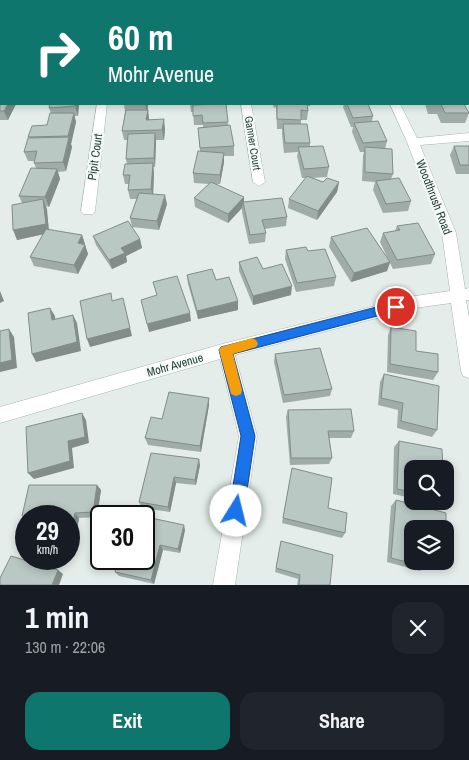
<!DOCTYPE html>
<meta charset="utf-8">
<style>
body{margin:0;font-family:"Archivo Narrow",sans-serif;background:#20242c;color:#f1f3f6;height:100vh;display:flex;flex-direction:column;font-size:19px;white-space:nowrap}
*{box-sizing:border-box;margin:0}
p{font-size:16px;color:#9ea1a6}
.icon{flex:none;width:28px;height:28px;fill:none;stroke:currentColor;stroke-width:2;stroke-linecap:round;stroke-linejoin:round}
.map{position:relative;height:585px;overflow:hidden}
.drawer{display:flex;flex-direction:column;background:#171b24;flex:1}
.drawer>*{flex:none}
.top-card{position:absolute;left:0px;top:0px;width:470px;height:105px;box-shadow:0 2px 8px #0003;background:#0f766e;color:#fff;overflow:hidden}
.tools{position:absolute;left:404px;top:460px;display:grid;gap:10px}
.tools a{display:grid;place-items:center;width:50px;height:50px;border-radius:10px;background:#171b24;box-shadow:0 2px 8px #0003;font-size:25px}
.speed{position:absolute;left:15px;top:505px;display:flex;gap:10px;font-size:25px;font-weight:700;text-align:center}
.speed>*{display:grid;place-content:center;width:65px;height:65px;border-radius:50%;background:#171b24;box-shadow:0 2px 8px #0003;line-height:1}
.speed small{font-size:12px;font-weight:400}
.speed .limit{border:2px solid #111;border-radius:8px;background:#fff;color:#111}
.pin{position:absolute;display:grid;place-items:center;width:42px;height:42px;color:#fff;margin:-21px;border:2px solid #fff;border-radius:50%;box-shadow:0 1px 5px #0007}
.me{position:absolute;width:55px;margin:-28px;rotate:9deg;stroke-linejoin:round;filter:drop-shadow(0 0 4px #0008)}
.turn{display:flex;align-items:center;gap:18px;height:105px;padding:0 25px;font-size:22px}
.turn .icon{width:65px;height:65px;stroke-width:2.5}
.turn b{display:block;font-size:35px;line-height:42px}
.round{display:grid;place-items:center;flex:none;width:52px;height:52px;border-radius:15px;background:#20242c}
.overview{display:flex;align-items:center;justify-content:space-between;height:85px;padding:0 25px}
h1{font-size:30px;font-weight:700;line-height:38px}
.primary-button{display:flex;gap:10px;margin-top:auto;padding:10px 25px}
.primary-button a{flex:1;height:58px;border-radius:15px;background:#0f766e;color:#fff;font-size:20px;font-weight:700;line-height:58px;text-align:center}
.primary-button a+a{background:#20242c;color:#f1f3f6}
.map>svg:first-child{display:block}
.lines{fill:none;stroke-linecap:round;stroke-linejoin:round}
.street-casing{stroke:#a7b5b1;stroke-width:1}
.street{fill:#fff;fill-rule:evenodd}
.wall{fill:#9faca8}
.shaded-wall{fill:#828c88}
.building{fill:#b9c8c3;stroke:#828c88}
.route{fill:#1a73e8;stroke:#114b97}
.slow{fill:#f59e0b}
.labels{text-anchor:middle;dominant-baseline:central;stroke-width:4.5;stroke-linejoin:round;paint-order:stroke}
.far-street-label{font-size:11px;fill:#243f39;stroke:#f5faf7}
.street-label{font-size:12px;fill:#243f39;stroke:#f5faf7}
</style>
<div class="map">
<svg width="469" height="585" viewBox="0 0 469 585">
<rect width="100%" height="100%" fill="#e4edea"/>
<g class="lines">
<defs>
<path id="street" d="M116,0H124V1H116Z
M211,0H250L211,1Z
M344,0H352V1H344Z
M0,70H1V76H0Z
M97,104H107L95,211L93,214H83L81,211Z
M241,104H251L265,182L259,186L253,182Z
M390,104H400L417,138L469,133V141L420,145L456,233L465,289L469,288V300H466L469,317V378L463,376L461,371L451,303L415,308L235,355L257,436L235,585H213L239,436L220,359L0,423V407L226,343L415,296L450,291L442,233L407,142Z"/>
</defs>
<use href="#street" class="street-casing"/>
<use href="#street" class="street"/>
</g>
<path class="wall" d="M24,0H46V1H20H24Z
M398,0H427V1H399Z
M429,0H469V4V1H430Z
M0,73H1V104H16L8,120H0Z
M50,104H79L78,116H74L76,122L71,144L72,147L66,171L58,172L60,179L49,207L46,206L49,230L82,235L88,254L78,274L34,266L30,257L44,234L17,240L22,203L19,196L36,168L34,163L35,161H28L24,152L29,138L28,137L47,125L51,113L49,108Z
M124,104H148V110L149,119L165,129L164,140H156L155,167H153L154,173L153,194L167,204L159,230L132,227L130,218L137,199H130L128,190L129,184H125L123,175L127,164L126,159L127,140H124L122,131L125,112Z
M190,104H226L228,126L234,146V156H224V162L220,184H216L244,202L287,217L286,226L264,229L266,233L265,242L249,244L242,212V208L228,223L195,207L194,198L209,184L194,183L193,173L200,151L198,128L203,127V125H194L193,112H191Z
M273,104H310V106H307L308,111L307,120H301V124L310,143V146L329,167L327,177L311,178L323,182H339L337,192L317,220L288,208L289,199L306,178H302L297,156L298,152L284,153L282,134V129H277L276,107L274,108Z
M344,104H368L373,116L372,121L387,141L385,149L393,174L391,179L411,201L408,211L383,213L373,190L375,182L362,181L363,156L364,152H360L352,132L353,127H351L343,107Z
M425,104H464L469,113L465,123H441L437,114H428Z
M454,146H469V174H456L450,155Z
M397,226L435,254L431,264L393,269L390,263L387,271L351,282L329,247L331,237L388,259L380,242L383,233L395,231Z
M93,236L140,239L142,248L126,256L127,262L112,269L96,245Z
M286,250L308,251L336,277L334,286L296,292L285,259Z
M239,262L263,269L291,295L253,305L239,271Z
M187,275L216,280L238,301V310L198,319L188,284Z
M391,327L438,372L433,380L387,372L388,335Z
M275,354L332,389L330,396L283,403L274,362Z
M384,374L437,430L432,437L397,428L398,410L378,405L380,382Z
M209,398V405L201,452L148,445L145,438L162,419Z
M288,410L354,431L351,438H329L332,458L329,464L290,465L286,417Z
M399,441L412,469V498L393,494L394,447Z
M151,453L200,465L196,485L176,483L170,512L142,508L139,502Z
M292,468L328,508L345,533L342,538L282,523Z
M97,485L101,490L97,517L79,518L73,552H69V516H26V520L22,516Z
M396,500L446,513V534L445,535V529H412V561H426V567L420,571L387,562L391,506Z
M123,512L185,530L180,553L163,550L154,584L119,576L115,572L144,559Z
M281,541L330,585H297L298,579L275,572Z"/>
<path class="shaded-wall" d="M8,104H16L8,120L4,111Z
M75,104H79L78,116L75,106Z
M145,104H148L147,113Z
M148,110L149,119L148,129L146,120Z
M74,113L76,122L71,144L72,147L66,171L63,162L69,139L68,136Z
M164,119L165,129L164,140L162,130Z
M155,133L156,142L155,167L154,158Z
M224,153V162L220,184V175Z
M153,163L154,173L153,198L151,189Z
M57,169L60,179L49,207L45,197Z
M339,182L337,192L317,220L318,211Z
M165,195L167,204L159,230L157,221Z
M244,197V207L243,202L242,208L228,223V214Z
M43,199L47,209L49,233L17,240L13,230Z
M82,235L85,244L78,243Z
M140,239L142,248L126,256L127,262L112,269L109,260L121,248Z
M85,245L88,254L78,274L74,265Z
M390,262L387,271L351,282L354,273Z
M292,286L291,295L253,305V296Z
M0,291L4,301L0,303Z
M238,301V310L198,319L197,311Z
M125,307L132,336L90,347L87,339Z
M50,308L55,316L56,328L52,320Z
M190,313L191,321L149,332L147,324Z
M73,315L77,323L81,351L36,362L32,354Z
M9,329L14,337L17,368L0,372V363Z
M209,398V405L201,452L200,446Z
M82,413L86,420L89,443L72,448L74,468L34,479L28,473L68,441Z
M199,459L200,465L196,485L195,480Z
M174,477L176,483L170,512L168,507Z
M97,485L101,490L97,517L93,512Z
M75,513L79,518L73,552L69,548Z
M184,525L185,530L180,553L178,549Z
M160,545L163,550L154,584L151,580Z
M58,570L63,574L59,585H52Z"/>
<path class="building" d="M71,0H86L85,1H70Z
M273,0H296V1H273Z
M306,0H332L333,1H307Z
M374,0H396L397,1H374Z
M407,0H422L408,1Z
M0,73H1V89H0Z
M0,93H1V104H8L4,111H0Z
M50,104H75V106L49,108Z
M226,104L228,122L203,123L202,115L193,116V105Z
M277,104H307L308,111L301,110V120L277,119Z
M347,104H368L373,116L353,118Z
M431,104H464L469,113H445L441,104Z
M126,110H148L146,120L164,119L162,130L122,131Z
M50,113H74L68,136L28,137L32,126L47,125Z
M378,121L387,141L363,143L354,123Z
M283,124H307L310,143H285Z
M230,125L234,146L200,148L198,128Z
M155,133L154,158L126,159L128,134Z
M69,137L63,162L34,163L37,151L24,152L28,138Z
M323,146L329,167L304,169L298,147Z
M454,146H469V165H460Z
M365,147L392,149L393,174L365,172Z
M198,151L224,153L220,175L193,173Z
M153,163L151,189L128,190L130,175H123L125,164Z
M31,168L57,169L45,197L19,196Z
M307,176L323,182L327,178L339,182L318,211L289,199Z
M399,178L411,201L386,204L376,181Z
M211,182L244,197L228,214L194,198Z
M139,193L165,195L157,221L130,218Z
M282,198L287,217L262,220L266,233L250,235L243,202Z
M43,199L46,224L13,230L12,205Z
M128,221L140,239L121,248L125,253L109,260L93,236Z
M418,223L435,254L397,260L383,233L400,230L397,226Z
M367,228L390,262L354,273L331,237Z
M46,229L82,235L78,243L85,245L74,265L30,257Z
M306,247L308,251L325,249L336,277L297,283L286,250Z
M257,257L263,269L282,264L292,286L253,296L239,262Z
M212,269L216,280L229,277L238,301L197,311L187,275Z
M177,276L190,313L147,324L141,300L157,295L153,282Z
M111,293L112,301L123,298L130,328L87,339L80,301Z
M50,308L52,320L73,315L77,342L32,354L28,313Z
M391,327L416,331V351L438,354V372L390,364Z
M9,329L12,360L0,363V331Z
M320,348L332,389L284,395L275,354Z
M384,374L439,386L437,430L401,421L403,403L381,398Z
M169,392L209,398L200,446L145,438L151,417L162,419Z
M351,409L354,431H328L332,458H291L288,410Z
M82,413L85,437L68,441L70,461L28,473L26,427Z
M399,441L442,449L443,469H412V492L397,489Z
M151,453L199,459L195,480L174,477L168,507L139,502Z
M292,468L332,478L328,508L347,513L345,533L283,518Z
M29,485H97L93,512L75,513L69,546V516H22Z
M396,500L446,513V534H445V529H412V561H426V567L391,558Z
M123,512L184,525L178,549L160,545L151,580L115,572L119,559H144V516H122Z
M281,541L333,555L330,585H299L300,575L276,568Z
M11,556L58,570L52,585H0V578Z"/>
<path class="route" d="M396,302L400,304L402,307L400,310L233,354L255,436L244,511L242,516L236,518L231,516L229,511L241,436L219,350L221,347Z"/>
<path class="slow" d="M252,338L256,340L258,344L256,347L233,354L242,390L241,394L236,396L231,394L230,390L219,350L221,347Z"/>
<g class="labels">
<g class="far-street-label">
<text transform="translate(253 143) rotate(81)">Ganner Court</text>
</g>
<g class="street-label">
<text transform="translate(95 157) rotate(-82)">Pipit Court</text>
<text transform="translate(434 197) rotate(69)">Woodthrush Road</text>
<text transform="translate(175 365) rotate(-16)">Mohr Avenue</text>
</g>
</g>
</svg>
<div class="tools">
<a><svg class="icon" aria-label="search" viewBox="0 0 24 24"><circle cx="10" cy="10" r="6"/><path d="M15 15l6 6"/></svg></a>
<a><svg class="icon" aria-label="layers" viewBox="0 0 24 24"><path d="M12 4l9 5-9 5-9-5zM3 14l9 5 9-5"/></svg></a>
</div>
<div class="speed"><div>29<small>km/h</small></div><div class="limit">30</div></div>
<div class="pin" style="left:396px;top:307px;background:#d93025"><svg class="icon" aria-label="arrive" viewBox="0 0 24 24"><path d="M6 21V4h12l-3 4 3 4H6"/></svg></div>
<svg class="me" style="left:236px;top:511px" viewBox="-20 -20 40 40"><circle r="19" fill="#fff"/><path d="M0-13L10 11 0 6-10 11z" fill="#1a73e8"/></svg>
<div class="top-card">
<div class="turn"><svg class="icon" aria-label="right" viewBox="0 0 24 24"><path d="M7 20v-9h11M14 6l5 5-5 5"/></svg><div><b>60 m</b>Mohr Avenue</div></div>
</div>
</div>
<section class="drawer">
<div class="overview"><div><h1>1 min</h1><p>130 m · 22:06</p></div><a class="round"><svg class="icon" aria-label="close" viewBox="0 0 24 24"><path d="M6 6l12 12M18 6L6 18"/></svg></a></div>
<div class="primary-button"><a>Exit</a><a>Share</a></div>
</section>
